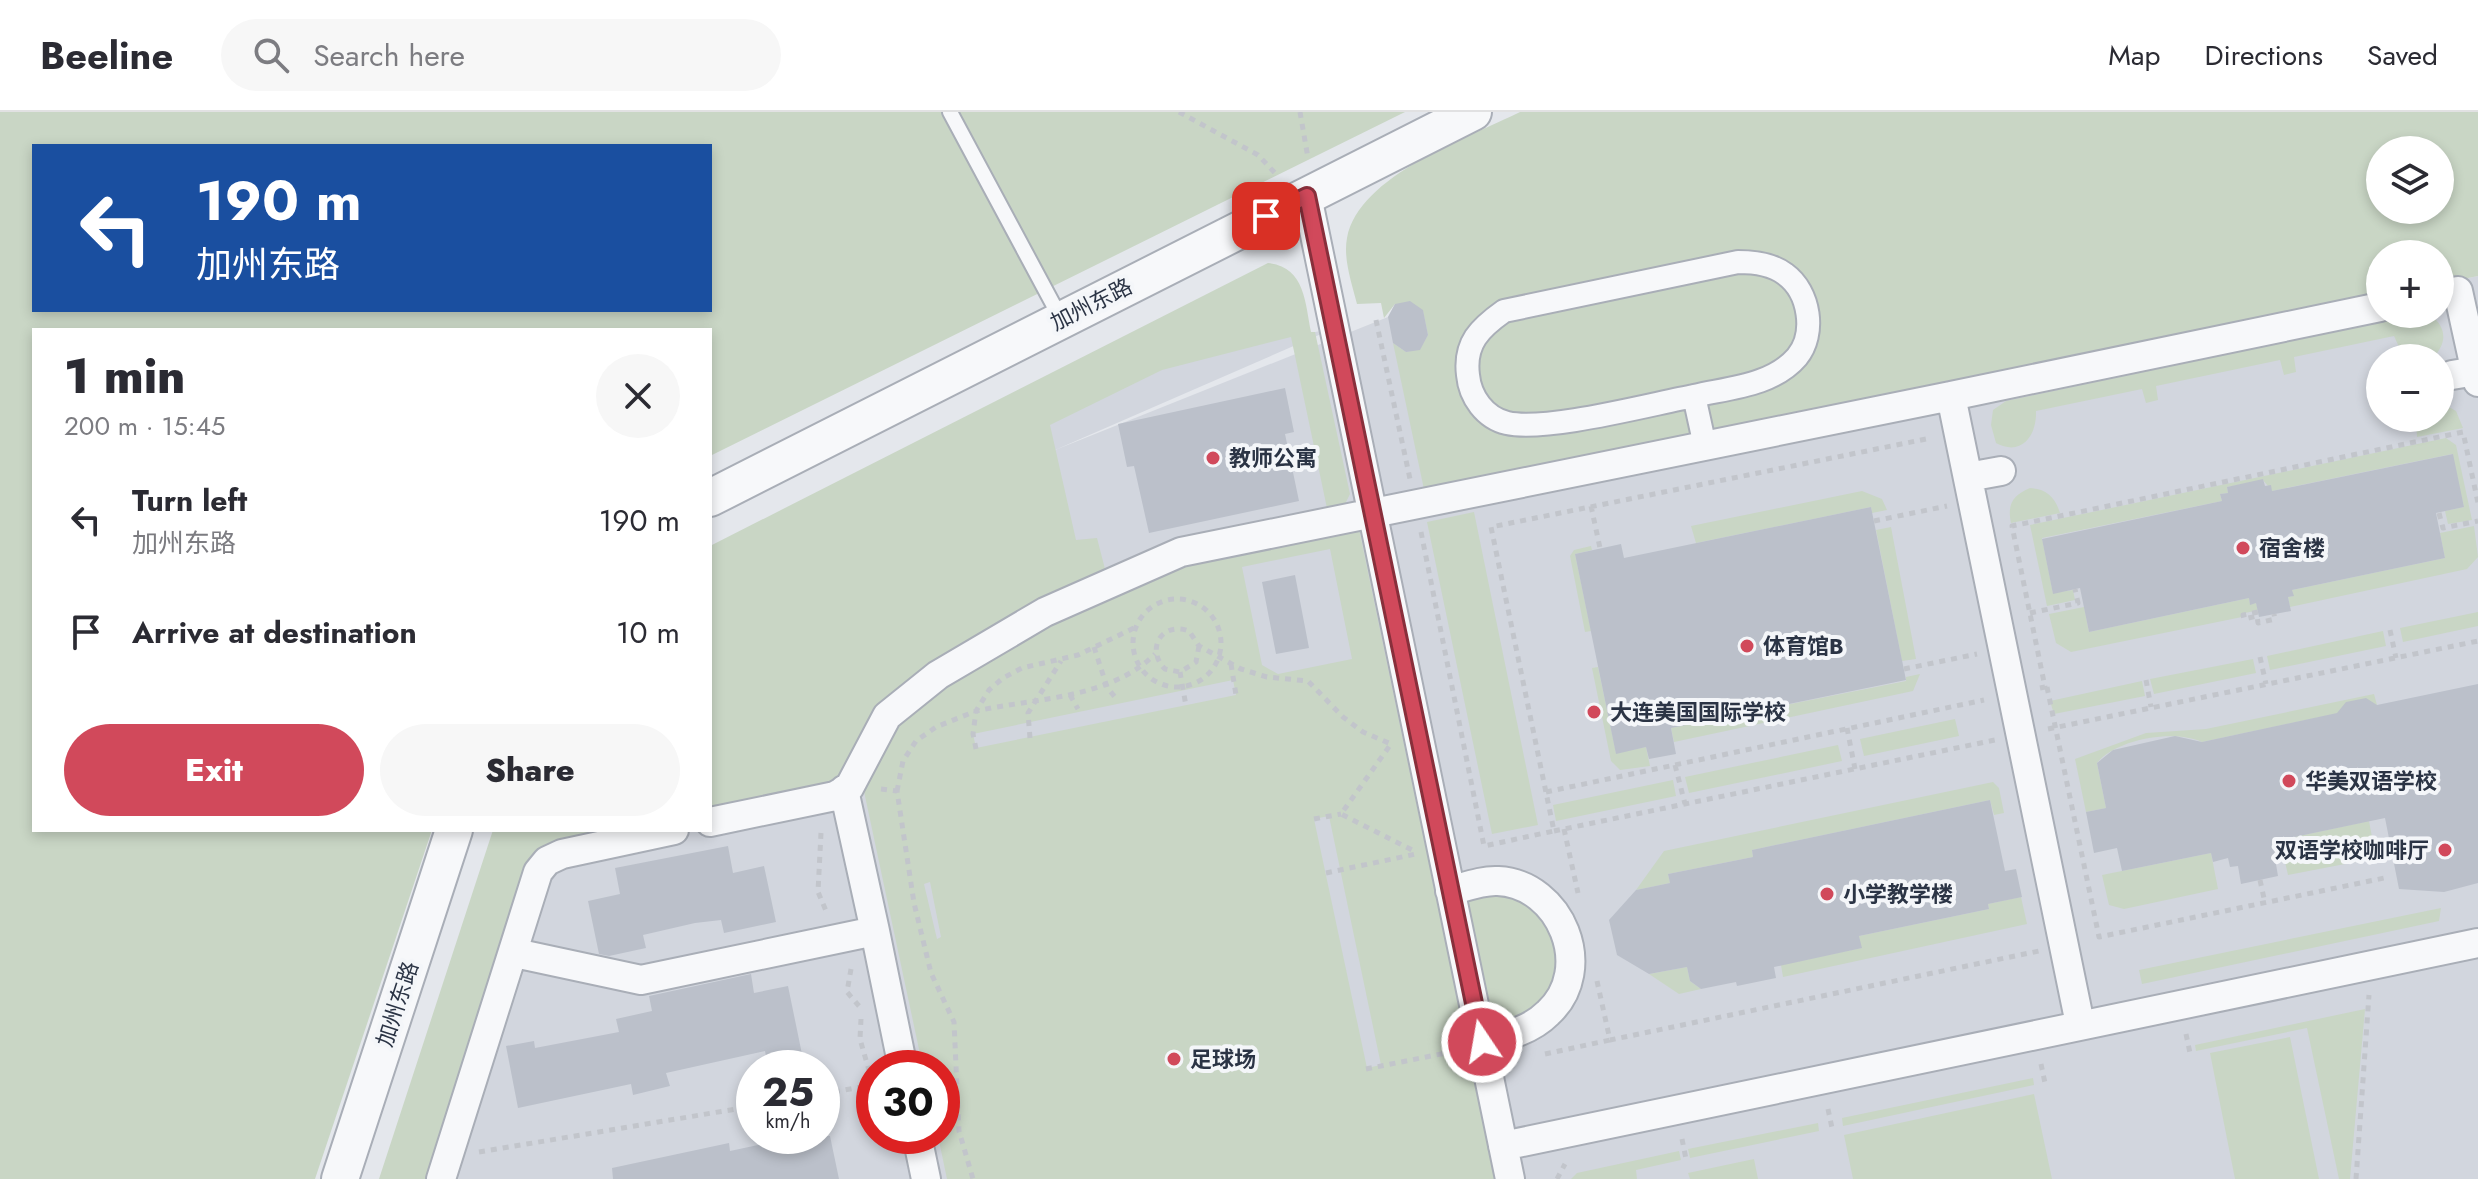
<!DOCTYPE html>
<meta charset="utf-8">
<style>
body{margin:0;font-family:Jost,"Noto Sans SC",sans-serif;background:#f7f7f7;color:#2b2b33;height:100vh;display:flex;flex-direction:column;font-size:30px;white-space:nowrap}
*{box-sizing:border-box;margin:0}
p{font-size:26px;color:#7c7c81}
.icon{flex:none;width:44px;height:44px;fill:none;stroke:currentColor;stroke-width:2;stroke-linecap:round;stroke-linejoin:round}
.map{position:relative;flex:1;overflow:hidden}
.side{position:absolute;left:32px;top:216px;width:680px;height:504px;display:flex;flex-direction:column;background:#fff;border-radius:0px;box-shadow:0 4px 12px #0003}
.side>*{flex:none}
.top-card{position:absolute;left:32px;top:32px;width:680px;height:168px;border-radius:0px;box-shadow:0 4px 12px #0003;background:#1a4fa0;color:#fff;overflow:hidden}
.fabs{position:absolute;left:2366px;top:24px;display:grid;gap:16px}
.fabs a{display:grid;place-items:center;width:88px;height:88px;border-radius:50%;background:#fff;box-shadow:0 4px 12px #0003;font-size:40px}
.speed{position:absolute;left:736px;top:938px;display:flex;gap:16px;font-size:40px;font-weight:700;text-align:center}
.speed>*{display:grid;place-content:center;width:104px;height:104px;border-radius:50%;background:#fff;box-shadow:0 4px 12px #0003;line-height:1}
.speed small{font-size:20px;font-weight:400}
.speed .limit{border:12px solid #d22;background:#fff;color:#111}
.pin{position:absolute;display:grid;place-items:center;width:68px;height:68px;color:#fff;margin:-34px;border-radius:16px;box-shadow:0 4px 12px #0006}
.me{position:absolute;width:88px;margin:-44px;rotate:348deg;stroke-linejoin:round;filter:drop-shadow(0 0 6px #0008)}
.turn{display:flex;align-items:center;gap:28px;height:168px;padding:0 32px;font-size:36px}
.turn .icon{width:104px;height:104px;stroke-width:2.5}
.turn b{display:block;font-size:56px;line-height:68px}
.round{display:grid;place-items:center;flex:none;width:84px;height:84px;border-radius:42px;background:#f7f7f7}
.overview{display:flex;align-items:center;justify-content:space-between;height:136px;padding:0 32px}
h1{font-size:48px;font-weight:800;line-height:60px}
.button{display:flex;gap:16px;margin-top:auto;padding:16px 32px}
.button a{flex:1;height:92px;border-radius:48px;background:#d1495b;color:#fff;font-size:32px;font-weight:800;line-height:92px;text-align:center}
.button a+a{background:#f7f7f7;color:#2b2b33}
ul{padding:0;list-style:none}
li{display:flex;align-items:center;gap:24px;height:112px;padding:0 32px}
li div{flex:1}
li b{display:block;font-size:30px}
li em{font-style:normal}
header{display:flex;align-items:center;gap:48px;box-sizing:border-box;height:112px;padding:0 40px;background:#fff;border-bottom:2px solid #e1e1e2}
header strong{font-size:38px}
nav{display:flex;gap:44px;margin-inline-start:auto;font-size:28px}
.search{width:560px;height:72px;background:#f7f7f7;display:flex;align-items:center;gap:20px;box-sizing:border-box;padding:0 28px;border-radius:44px;color:#7c7c81;font-size:30px}
.map>svg:first-child{display:block}
.built{fill:#d2d6de;fill-rule:evenodd}
.green{fill:#c9d6c5;fill-rule:evenodd}
.building{fill:#bbc0ca}
.lines{fill:none;stroke-linecap:round;stroke-linejoin:round}
.service-casing{stroke:#a9aeb7;stroke-width:18}
.pedestrian-casing{stroke:#a9aeb7;stroke-width:26}
.minor-casing{stroke:#a9aeb7;stroke-width:32}
.tertiary-casing{stroke:#a9aeb7;stroke-width:40}
.path{stroke:#c2c5cb;stroke-width:5;stroke-dasharray:6 6;stroke-linecap:butt}
.service{stroke:#f7f8fa;stroke-width:14}
.pedestrian{stroke:#f7f8fa;stroke-width:22}
.minor{stroke:#f7f8fa;stroke-width:28}
.tertiary{stroke:#f7f8fa;stroke-width:36}
.route-casing{stroke:#882f3b;stroke-width:20}
.route{stroke:#d1495b;stroke-width:14}
.poi-dot{fill:#d1495b;stroke:#f4f6f9;stroke-width:3}
.labels{text-anchor:middle;dominant-baseline:central;stroke-width:8;stroke-linejoin:round;paint-order:stroke}
.street-label{font-size:22px;fill:#2b3445;stroke:#f4f6f9}
.poi-label{font-size:22px;font-weight:bold;fill:#2b3445;stroke:#f4f6f9;text-anchor:start}
</style>
<header>
<strong>Beeline</strong>
<div class="search"><svg class="icon" aria-label="search" viewBox="0 0 24 24"><circle cx="10" cy="10" r="6"/><path d="M15 15l6 6"/></svg>Search here</div>
<nav><a>Map</a><a>Directions</a><a>Saved</a></nav>
</header>
<div class="map">
<svg width="2478" height="1067" viewBox="0 0 2478 1067">
<rect width="100%" height="100%" fill="#e4e7ec"/>
<path class="built" d="M2478,164V1067H407L522,718H710V482L1264,198L1291,225L1335,216L1055,338L1388,205L1395,192L2440,202V172ZM2380,246H2440V306H2380ZM754,956H822V1024H754ZM874,956H942V1024H874Z"/>
<path class="green" d="M0,0H1405L710,344V218H34V718H432L315,1067H0ZM34,34H710V198H34Z
M1520,0H2478V164L2440,172V142H2380V185L1425,382L1393,231L1406,240L1420,237L1428,223L1423,199L1395,192L1384,206L1381,191L1357,192C1352,172 1343,147 1347,126C1359,63 1468,26 1520,0ZM2380,38H2440V98H2380Z
M1268,151C1305,155 1305,190 1311,220H1315L1350,382L1345,392L1328,401L1291,225L1162,258L1050,313L1076,428L1097,426L1105,457L983,520L844,669L710,702V434Z
M2417,202L2434,206C2448,219 2445,233 2433,246H2404L2394,224L2294,245L2296,260L2284,263L2280,248L2156,274L2158,288L2146,291L2142,277L2036,299C2037,323 2022,345 1996,331L1991,313L1993,298L2006,289Z
M2440,290L2456,299L2463,316L2417,325L2416,306H2440Z
M2446,326L2456,333L2472,408L2448,412L2445,399L2464,395L2452,342L2272,379L2263,368L2227,375L2228,381L2220,382L2222,389L2042,426L2053,481L2073,478L2075,488L2047,494L2030,413Z
M2030,376C2047,377 2055,385 2060,401L2011,411C2007,392 2013,383 2030,376Z
M1862,379L1882,387L1887,398L1872,401L1871,395L1696,431L1691,414Z
M1474,400L1538,713L1492,722L1427,410Z
M2474,414L2478,445L2467,457L2290,495L2288,485L2293,484L2292,478L2445,446L2440,421Z
M1891,415L1916,547L1902,549L1876,418Z
M1359,417L1495,1067H947L938,1024H942V956H923L862,670L895,607L1027,522L1185,452ZM1330,437L1352,547L1278,562L1262,553L1242,455ZM1233,568L1236,583L976,636L973,622ZM1329,704L1381,953L1367,956L1314,707ZM930,770L941,825L937,827L924,772Z
M1591,434L1592,438L1575,442L1591,519L1585,520L1570,444L1574,438Z
M2249,486L2250,492L2256,491L2258,498L2241,502L2242,505L2071,540L2056,531L2049,502L2084,495L2089,520Z
M2478,500V514L2403,530L2400,516Z
M2383,519L2386,534L2270,558L2267,544Z
M2253,547L2256,561L2154,582L2150,567Z
M1598,555L1616,641L1646,635L1650,654L1620,658L1611,649L1592,556Z
M1920,562L1913,579L1674,630L1671,616L1906,569V565Z
M2142,569L2145,584L2054,602L2050,589Z
M2374,582L2377,593L2202,630C2174,617 2116,627 2097,651L2106,696L2086,700L2075,647L2146,621L2206,617Z
M1955,607L1959,624L1864,644L1860,627Z
M1838,633L1842,649L1689,681L1685,665Z
M1673,668L1676,684L1556,709L1553,693Z
M1993,670L1999,676L2004,701L1994,703L1990,688L1752,738L1753,745L1668,762L1670,771L1636,778L1664,739Z
M2369,709L2376,746L2288,763L2280,728Z
M493,718H633L533,756L425,1067H379Z
M2211,741L2218,777L2124,797L2109,793L2102,763Z
M1496,769L1560,806L1564,880L1482,930L1450,779Z
M2021,785L2027,812L1783,865L1781,853L1861,836L1859,824L1989,797L1988,792Z
M2441,796L2439,809L2142,872L2139,858Z
M1687,855L1690,869L1701,877L1679,882L1649,862Z
M2365,897L2350,1067H2339L2307,916L2196,939L2195,933Z
M2290,925L2319,1067H2235L2210,941Z
M2033,966L2034,973L1843,1014L1842,1006Z
M2034,982L2052,1067H1853L1844,1023Z
M1818,1011L1819,1019L1690,1046L1688,1037Z
M1679,1039L1681,1048L1636,1058L1637,1067H1571L1577,1061Z
M1754,1047L1758,1067H1690L1688,1061Z"/>
<path class="building" d="M1410,189L1423,198L1428,223L1420,238L1406,240L1393,231L1388,205L1395,192Z
M1285,276L1294,320L1285,322L1299,389L1149,421L1134,354L1127,355L1118,312Z
M2453,342L2464,395L2436,401L2445,446L2292,478L2294,484L2288,485L2291,499L2259,505L2256,491L2250,493L2249,486L2089,520L2080,476L2053,482L2042,427L2222,389L2220,382L2228,381L2227,375L2263,367L2265,374L2271,373L2272,379Z
M1871,395L1906,568L1671,616L1676,642L1649,647L1646,635L1616,642L1575,442L1621,432L1624,446Z
M1295,463L1309,536L1276,542L1262,470Z
M2478,572V771L2444,780L2399,777L2385,706L2280,728L2284,744L2275,746L2278,764L2241,772L2238,754L2230,755L2228,746L2213,750L2211,741L2122,759L2117,736L2094,741L2086,700L2106,696L2097,651L2113,638L2175,624L2202,630L2337,601L2346,590L2366,586L2377,593Z
M1990,688L2005,759L2016,757L2022,785L1988,792L1989,797L1859,824L1862,836L1774,855L1776,866L1737,874L1736,870L1701,877L1690,869L1687,855L1649,862L1617,843L1609,808L1636,778L1670,771L1668,762L1753,745L1752,738Z
M728,734L733,761L764,754L776,810L724,821L721,808L695,811L643,823L646,836L609,844L599,842L588,789L620,782L615,756Z
M751,862L754,881L788,874L803,947L768,954L765,939L666,961L670,974L633,983L631,972L518,996L506,934L534,929L535,936L619,920L616,907L652,899L649,884Z
M800,1024H830L839,1067H613L612,1056L729,1031L730,1039Z"/>
<g class="lines">
<defs>
<path id="service" d="M950,0L1061,207"/>
<path id="pedestrian" d="M1694,284C1651,292 1546,320 1507,311C1485,306 1470,285 1468,263C1464,231 1480,216 1504,199L1738,150C1754,150 1772,152 1785,162C1810,180 1816,222 1797,245C1772,274 1728,276 1694,284L1705,334"/>
<path id="minor" d="M1307,84L1510,1067
M2440,182L2458,179L2478,270
M2452,263L2476,259
M1951,284L2380,195
M1968,365L2001,359
M844,678L875,819
M710,710L835,684L849,676L887,604L938,563L1045,500L1181,440L1951,284L2080,912
M1450,779C1465,775 1483,768 1498,769C1561,772 1596,857 1548,901C1530,919 1506,924 1482,930
M515,841L641,868L875,819L903,956
M917,1024L926,1067
M1503,1034L2478,831
M441,1067L538,760L547,749L562,742L674,718"/>
<path id="tertiary" d="M710,386L1473,0
M340,1067L454,718"/>
</defs>
<use href="#service" class="service-casing"/>
<use href="#pedestrian" class="pedestrian-casing"/>
<use href="#minor" class="minor-casing"/>
<use href="#tertiary" class="tertiary-casing"/>
<path class="path" d="M1179,0L1258,43L1276,62
M1300,0L1308,46
M1376,208L1410,367
M1591,394L1600,436
M2439,401L2443,416L2478,409
M1874,409L1947,394
M1421,420L1484,734L1554,719L1491,415L1931,326
M1133 531a44 44 0 1 1 88 0a44 44 0 1 1-88 0Z
M2258,500L2243,503L2244,507L2257,504L2258,511L2275,507L2274,502
M2030,501L2078,491L2075,477
M2390,518L2396,546
M1199,534L1196,550L1180,560L1165,557C1145,537 1162,509 1189,519L1199,534L1241,557L1267,565L1308,569L1343,605L1363,620L1391,632L1341,702L1414,739
M1094,535L1107,575L1118,589
M2260,545L2266,572
M1231,552L1236,583
M1904,557L1977,542
M1180,560L1186,594
M2146,568L2151,595
M2047,575L2099,825L2389,765
M2040,576L2045,575L2012,414L2463,320L2478,391
M1070,583L1078,597
M1847,616L1855,657
M2048,617L2478,529
M1030,626L1028,601L1061,549
M976,637L973,622L976,599C1035,586 1110,587 1155,542
M1675,653L1685,692
M881,677L897,679L914,791L931,861L954,910L959,1019L973,1067
M897,679L903,649L916,629L936,615L976,599L989,578L1003,566L1022,556L1078,543L1136,515
M1546,680L1984,588
M1314,707L1341,702
M1564,717L1578,781
M1554,719L1995,628
M821,721L818,780L827,801
M1326,761L1416,742
M2260,768L2265,791
M851,857L847,880L859,894
M1597,869L1610,928L2039,839
M861,907L860,927L874,976
M2186,922L2190,941
M1545,942L1610,928
M2041,952L2045,971
M1366,957L1456,939
M822,982L873,973
M1828,997L1832,1016
M1682,1027L1686,1047
M479,1040L754,994
M1557,1067L1565,1052
M2356,1067L2369,883"/>
<use href="#service" class="service"/>
<use href="#pedestrian" class="pedestrian"/>
<use href="#minor" class="minor"/>
<use href="#tertiary" class="tertiary"/>
</g>
<g class="lines">
<defs>
<path id="route" d="M1266,104L1307,84L1482,930"/>
</defs>
<use href="#route" class="route-casing"/>
<use href="#route" class="route"/>
</g>
<g class="poi-dot">
<circle cx="1213" cy="346" r="8"/>
<circle cx="2243" cy="436" r="8"/>
<circle cx="1747" cy="534" r="8"/>
<circle cx="1594" cy="600" r="8"/>
<circle cx="2289" cy="669" r="8"/>
<circle cx="2445" cy="738" r="8"/>
<circle cx="1827" cy="782" r="8"/>
<circle cx="1174" cy="947" r="8"/>
</g>
<g class="labels">
<g class="street-label">
<text transform="translate(1091 192) rotate(-27)">加州东路</text>
<text transform="translate(397 892) rotate(-72)">加州东路</text>
</g>
<g class="poi-label">
<text x="1229" y="346">教师公寓</text>
<text x="2259" y="436">宿舍楼</text>
<text x="1763" y="534">体育馆B</text>
<text x="1610" y="600">大连美国国际学校</text>
<text x="2305" y="669">华美双语学校</text>
<text x="2429" y="738" text-anchor="end">双语学校咖啡厅</text>
<text x="1843" y="782">小学教学楼</text>
<text x="1190" y="947">足球场</text>
</g>
</g>
</svg>
<div class="fabs">
<a><svg class="icon" aria-label="layers" viewBox="0 0 24 24"><path d="M12 4l9 5-9 5-9-5zM3 14l9 5 9-5"/></svg></a>
<a>+</a>
<a>−</a>
</div>
<div class="speed"><div>25<small>km/h</small></div><div class="limit">30</div></div>
<div class="pin" style="left:1266px;top:104px;background:#d93025"><svg class="icon" aria-label="arrive" viewBox="0 0 24 24"><path d="M6 21V4h12l-3 4 3 4H6"/></svg></div>
<svg class="me" style="left:1482px;top:930px" viewBox="-20 -20 40 40"><circle r="17" fill="#d1495b" stroke="#fff" stroke-width="3"/><path d="M0-11L8 9 0 5-8 9z" fill="#fff"/></svg>
<div class="top-card">
<div class="turn"><svg class="icon" aria-label="left" viewBox="0 0 24 24"><path d="M17 20v-9H6M10 6l-5 5 5 5"/></svg><div><b>190 m</b>加州东路</div></div>
</div>
<section class="side">
<div class="overview"><div><h1>1 min</h1><p>200 m · 15:45</p></div><a class="round"><svg class="icon" aria-label="close" viewBox="0 0 24 24"><path d="M6 6l12 12M18 6L6 18"/></svg></a></div>
<ul>
<li><svg class="icon" aria-label="left" viewBox="0 0 24 24"><path d="M17 20v-9H6M10 6l-5 5 5 5"/></svg><div><b>Turn left</b><p>加州东路</p></div><em>190 m</em></li>
<li><svg class="icon" aria-label="arrive" viewBox="0 0 24 24"><path d="M6 21V4h12l-3 4 3 4H6"/></svg><div><b>Arrive at destination</b></div><em>10 m</em></li>
</ul>
<div class="button"><a>Exit</a><a>Share</a></div>
</section>
</div>
